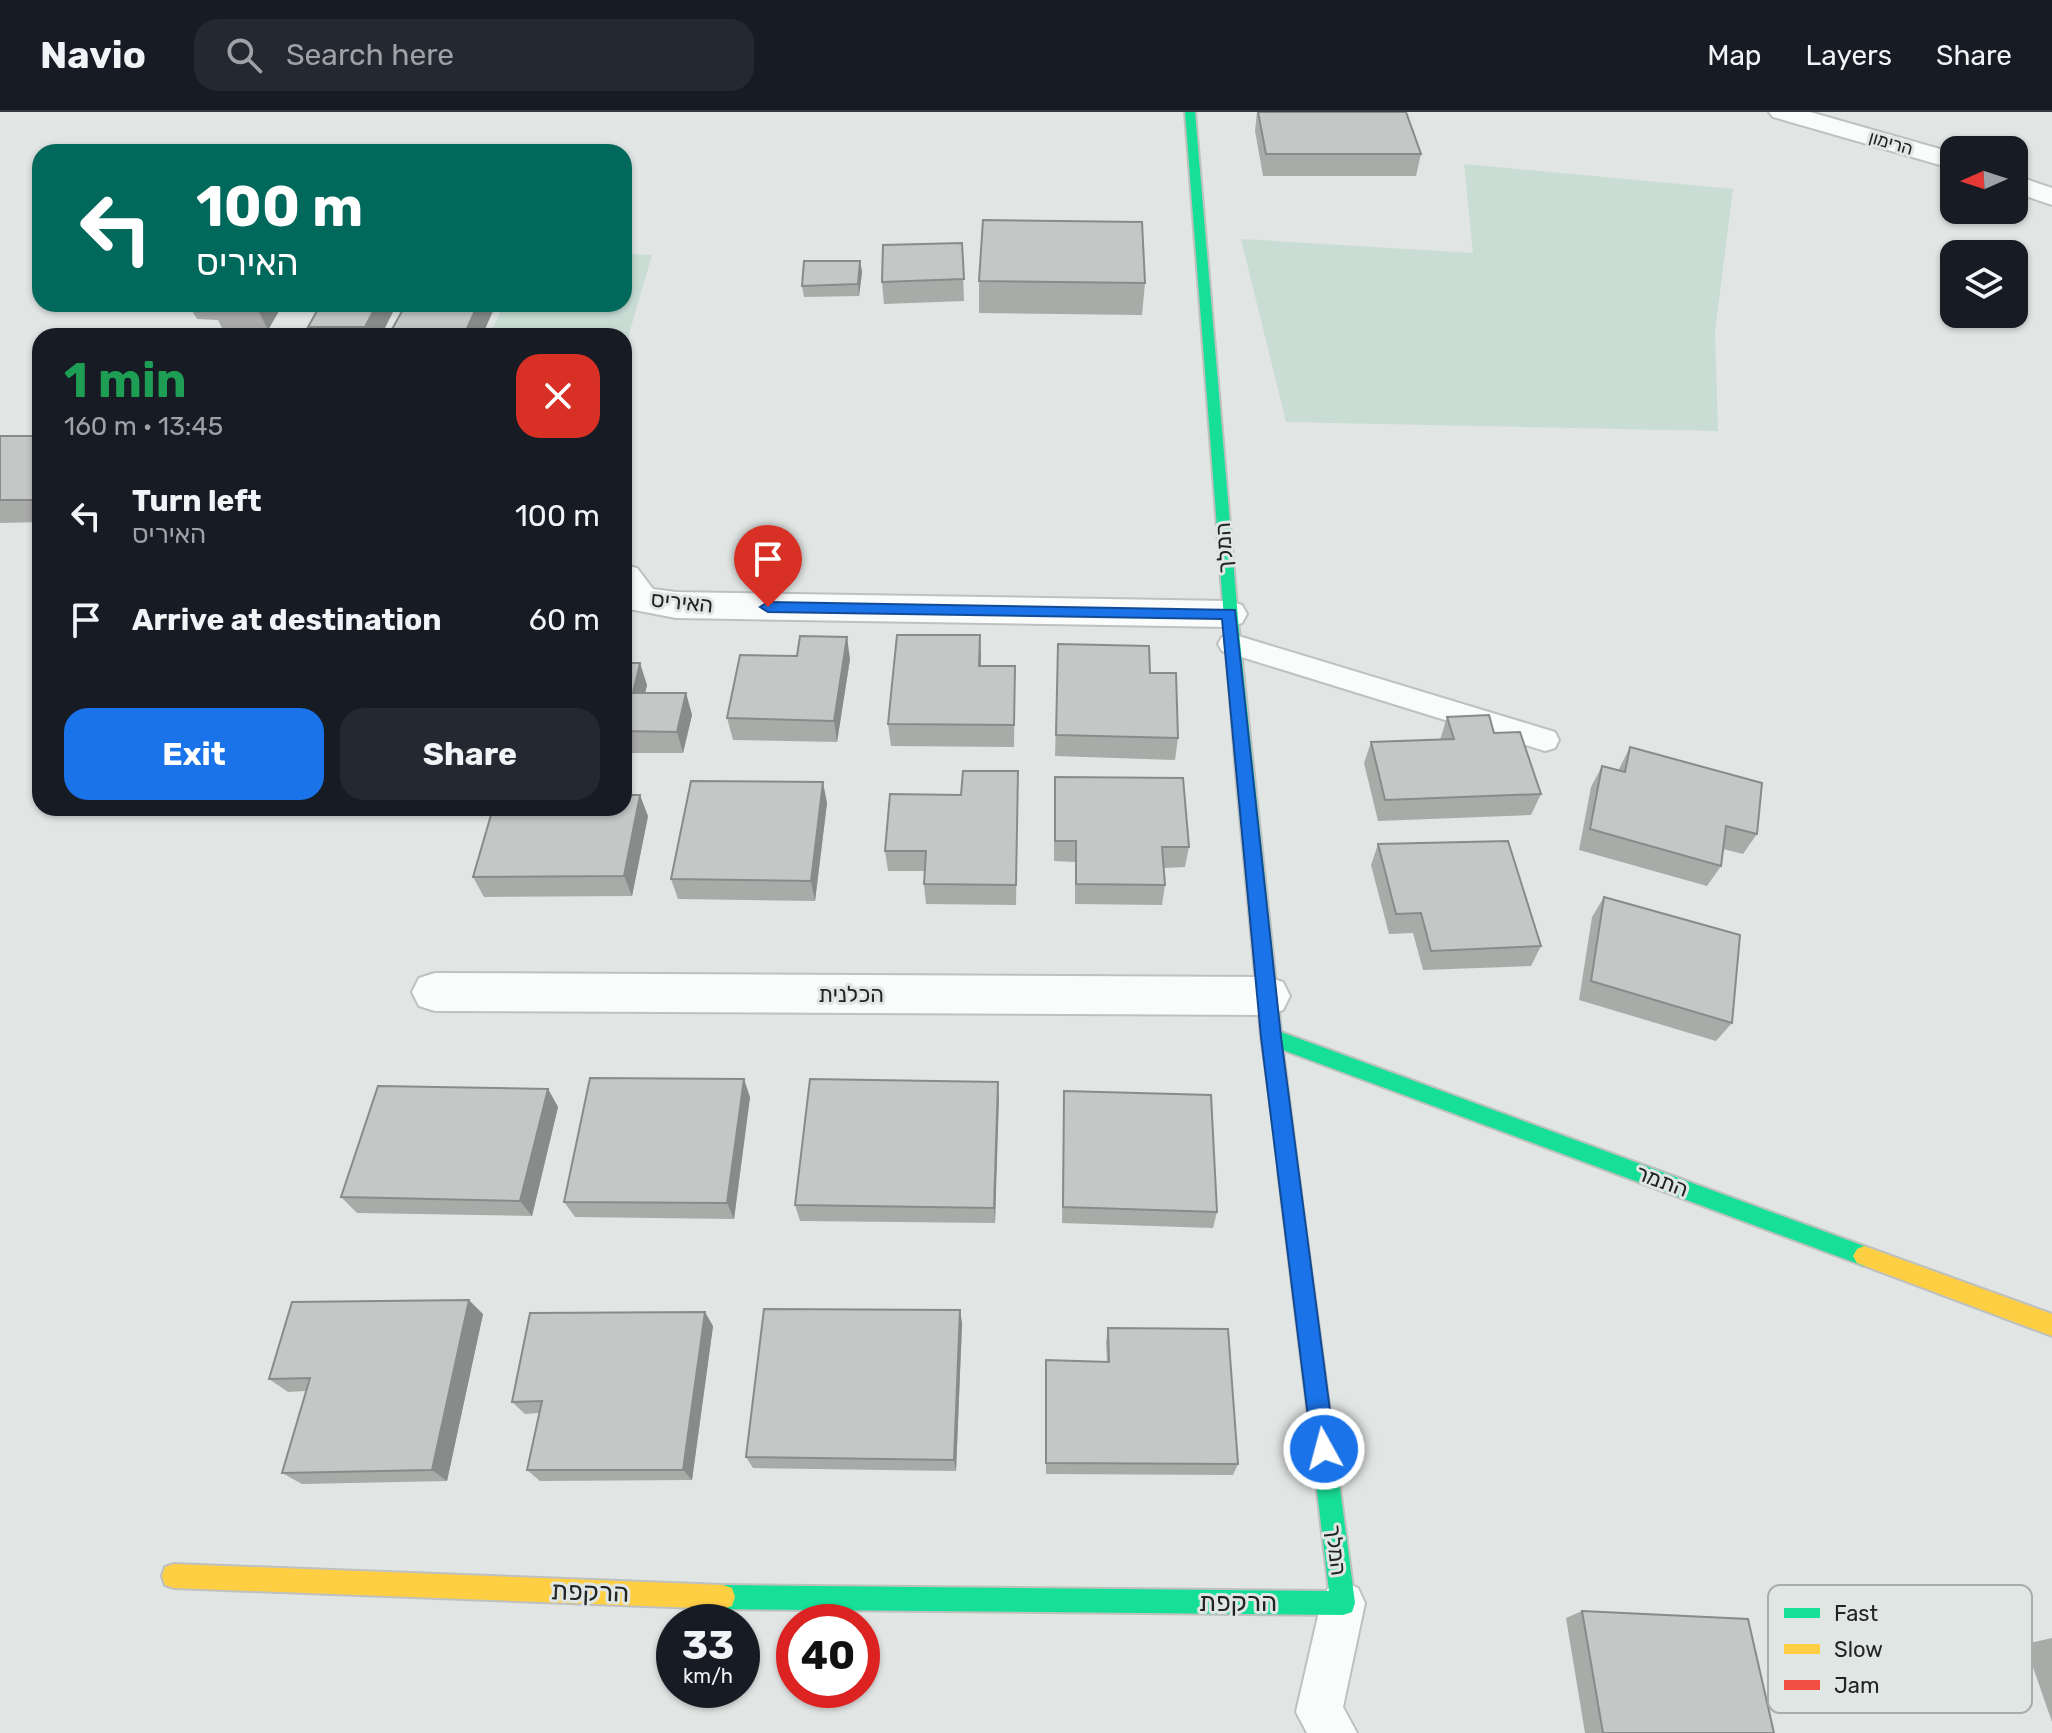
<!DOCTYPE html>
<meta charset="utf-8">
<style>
body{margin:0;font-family:Rubik,"Noto Sans Hebrew",sans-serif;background:#242831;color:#f1f3f6;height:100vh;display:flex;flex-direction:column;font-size:30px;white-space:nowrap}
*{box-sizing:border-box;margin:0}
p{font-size:26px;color:#9ea1a6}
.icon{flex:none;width:44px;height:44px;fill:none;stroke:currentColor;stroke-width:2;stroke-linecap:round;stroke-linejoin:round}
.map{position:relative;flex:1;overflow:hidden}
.panel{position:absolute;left:32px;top:216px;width:600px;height:488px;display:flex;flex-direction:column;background:#171b24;border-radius:24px;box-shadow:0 2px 6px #0004}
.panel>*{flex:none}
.hud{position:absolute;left:32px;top:32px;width:600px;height:168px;border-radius:24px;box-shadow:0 2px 6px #0004;background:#00695c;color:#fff;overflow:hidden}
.needle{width:52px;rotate:267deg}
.fabs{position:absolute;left:1940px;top:24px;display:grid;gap:16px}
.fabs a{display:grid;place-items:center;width:88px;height:88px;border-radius:16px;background:#171b24;box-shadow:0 2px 6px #0004;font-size:40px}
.speed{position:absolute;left:656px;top:1492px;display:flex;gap:16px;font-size:40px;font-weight:700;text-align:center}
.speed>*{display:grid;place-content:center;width:104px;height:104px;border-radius:50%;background:#171b24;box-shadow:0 2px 6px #0004;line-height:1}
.speed small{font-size:20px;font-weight:400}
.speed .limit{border:12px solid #d22;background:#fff;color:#111}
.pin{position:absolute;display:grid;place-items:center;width:68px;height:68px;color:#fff;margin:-82px -34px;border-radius:50% 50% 50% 0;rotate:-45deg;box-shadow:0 0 8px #0007}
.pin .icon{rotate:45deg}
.me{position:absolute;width:88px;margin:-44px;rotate:353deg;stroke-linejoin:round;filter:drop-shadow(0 0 6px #0008)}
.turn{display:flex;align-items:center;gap:28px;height:168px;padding:0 32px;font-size:36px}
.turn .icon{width:104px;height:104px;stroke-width:2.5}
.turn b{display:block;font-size:56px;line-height:68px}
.round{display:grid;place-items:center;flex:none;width:84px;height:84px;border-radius:24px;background:#242831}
.summary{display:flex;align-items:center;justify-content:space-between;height:136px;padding:0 32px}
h1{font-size:48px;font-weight:700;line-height:60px;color:#1e9e55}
.primary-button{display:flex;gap:16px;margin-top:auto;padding:16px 32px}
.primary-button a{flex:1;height:92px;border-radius:24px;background:#1a73e8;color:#fff;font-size:32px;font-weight:700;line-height:92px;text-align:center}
.primary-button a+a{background:#242831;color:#f1f3f6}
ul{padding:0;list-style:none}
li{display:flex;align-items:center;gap:24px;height:104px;padding:0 32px}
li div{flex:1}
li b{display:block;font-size:30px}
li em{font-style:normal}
header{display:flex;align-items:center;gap:48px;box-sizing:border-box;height:112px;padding:0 40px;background:#171b24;border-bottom:2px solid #363941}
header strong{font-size:38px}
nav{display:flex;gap:44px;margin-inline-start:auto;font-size:28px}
.search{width:560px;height:72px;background:#242831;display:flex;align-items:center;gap:20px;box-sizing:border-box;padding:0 28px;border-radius:24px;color:#9ea1a6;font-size:30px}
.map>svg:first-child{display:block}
.green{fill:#c9ddd5}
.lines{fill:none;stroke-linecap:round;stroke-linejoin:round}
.lane-casing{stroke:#bec1bf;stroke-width:4}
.street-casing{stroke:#bec1bf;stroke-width:4}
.fast-casing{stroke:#bec1bf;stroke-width:4}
.slow-casing{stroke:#bec1bf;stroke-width:4}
.jam-casing{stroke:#bec1bf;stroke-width:4}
.lane{fill:#fafbfb;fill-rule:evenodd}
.street{fill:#fafbfb;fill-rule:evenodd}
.fast{fill:#16e098;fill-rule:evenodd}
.slow{fill:#ffcf43;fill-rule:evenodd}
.jam{fill:#f24e42;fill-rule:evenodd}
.wall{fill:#a9aba9}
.shaded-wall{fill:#898b8a}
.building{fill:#c4c7c5;stroke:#898b8a;stroke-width:2}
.route{fill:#1a73e8;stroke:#114b97;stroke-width:2}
.labels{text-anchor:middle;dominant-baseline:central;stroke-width:6;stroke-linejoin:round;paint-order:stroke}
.far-street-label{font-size:18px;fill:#222423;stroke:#e0e6e4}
.street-label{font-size:22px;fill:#222423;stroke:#e0e6e4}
.near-street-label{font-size:26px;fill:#222423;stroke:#e0e6e4}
.key{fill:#e0e6e4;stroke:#a7acaa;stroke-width:2}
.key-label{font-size:22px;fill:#222423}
</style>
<header>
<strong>Navio</strong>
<div class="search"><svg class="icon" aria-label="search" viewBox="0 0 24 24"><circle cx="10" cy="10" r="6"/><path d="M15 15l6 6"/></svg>Search here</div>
<nav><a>Map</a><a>Layers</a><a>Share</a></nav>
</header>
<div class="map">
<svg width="2052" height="1621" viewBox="0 0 2052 1621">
<rect width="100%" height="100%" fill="#e1e5e3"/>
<path class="green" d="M1464,52L1733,77L1715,219L1718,319L1286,310L1241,127L1473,141Z
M624,142L652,143L624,239V224H489L504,192H624Z"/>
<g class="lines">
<defs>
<path id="lane" d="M1232,522L1555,620L1559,628L1555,636L1545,639L1222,539L1218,532L1222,525Z
M1343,1469L1358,1476L1365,1491L1343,1595L1357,1621H1307L1296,1600L1321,1491L1328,1476Z"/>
<path id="street" d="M1769,0H1810L1954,41V57L1773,5Z
M2014,63L2052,76V93L2014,80Z
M624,453L637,456L653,477L676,480L1229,489L1242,493L1247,502L1242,511L1229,515L676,506L629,497L624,490Z
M435,861L1267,865L1283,870L1290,884L1283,898L1267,903L435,899L419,894L412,880L419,866Z"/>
<path id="fast" d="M1185,0H1195L1240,530L1281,920L1864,1134L1871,1137L1875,1144L1871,1151L1864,1154L1283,938L1298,1059L1295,1066L1288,1068L1281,1066L1261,925L1236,662Z
M1314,1251L1322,1254L1325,1262L1355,1491L1352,1500L1343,1503L723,1497L714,1494L711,1485L714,1476L723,1473L1329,1479L1303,1262L1306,1254Z"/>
<path id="slow" d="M1864,1134L2052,1202V1224L1857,1151L1853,1144L1857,1137Z
M174,1452L723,1473L732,1476L735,1485L732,1494L723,1497L174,1476L165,1473L162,1464L165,1455Z"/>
<path id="jam" d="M1288,1050L1295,1052L1298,1059L1325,1262L1322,1270L1314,1273L1306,1270L1303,1262L1278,1059L1281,1052Z"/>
</defs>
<use href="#lane" class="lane-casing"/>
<use href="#street" class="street-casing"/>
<use href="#fast" class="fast-casing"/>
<use href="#slow" class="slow-casing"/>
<use href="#jam" class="jam-casing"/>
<use href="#lane" class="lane"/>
<use href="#street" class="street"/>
<use href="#fast" class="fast"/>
<use href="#slow" class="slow"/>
<use href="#jam" class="jam"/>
</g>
<path class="wall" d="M1257,0H1406L1421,42L1416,64H1263L1255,19Z
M962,131L964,189L884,192L882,170Z
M860,149L862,160L859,184L804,185L802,174Z
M979,169L1145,171L1142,203L979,201Z
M124,192H177L171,200L128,199Z
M188,192H283L268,218H223L218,208L197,207Z
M321,192L381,224H312L308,215Z
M406,192H496L482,224H393L391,219Z
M0,324H40V410L0,411Z
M980,523L981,554H1015L1014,635L891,634L888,612Z
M1058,532L1150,561L1178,626L1175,648L1055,644Z
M797,544L850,547L837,630L733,628L727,606Z
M624,551L647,573L645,581H686L692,603L683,641H624Z
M1447,605L1494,621L1541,682L1531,703L1378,709L1364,651L1371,630L1440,628Z
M1630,635L1757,722L1743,742L1723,737L1721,754L1707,774L1579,738L1591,675L1602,654L1618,659Z
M1018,659L1016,793L926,792L924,772L925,759H888L885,739L961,683Z
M1054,685L1189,735L1185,755L1164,756L1165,773L1162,793L1075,792V750L1054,749Z
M827,691L815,789L678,787L671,767Z
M648,704L632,784L484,785L473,765Z
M1378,732L1541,834L1531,854L1423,858L1413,821L1389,822L1371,753Z
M1604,785L1732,911L1716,929L1579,888L1592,805Z
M998,970L995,1111L800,1109L795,1093Z
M548,977L558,995L532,1104L357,1101L341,1085Z
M1064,979L1217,1100L1213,1116L1062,1111Z
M750,985L734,1107L575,1105L564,1090Z
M960,1198L962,1212L956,1359L753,1356L746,1345Z
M483,1202L447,1369L302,1372L282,1361L306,1279L288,1280L269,1267Z
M713,1214L692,1368L540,1369L527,1358L539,1301L525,1302L512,1290Z
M1108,1216L1238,1352L1233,1363L1046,1362L1045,1261L1107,1250L1106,1230Z
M1582,1499L1774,1621H1585L1566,1506Z
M2052,1526V1610L2025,1532Z"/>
<path class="shaded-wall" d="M860,149L862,160L859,184L858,172Z
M167,192H177L171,200Z
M259,192H283L268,218L257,196Z
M377,192H397L381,224H369L365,215Z
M478,192H496L482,224H466L465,221Z
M980,523L981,545L980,575L979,554Z
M847,525L850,547L837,630L834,609Z
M640,551L647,573L640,602L633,581Z
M686,581L692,603L683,641L677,620Z
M823,670L827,691L815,789L811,769Z
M640,683L648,704L632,784L624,764Z
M744,967L750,985L734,1107L727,1091Z
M998,970L999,987L995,1111L994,1096Z
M548,977L558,995L532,1104L520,1089Z
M469,1188L483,1202L447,1369L432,1358Z
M960,1198L962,1212L956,1359L954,1348Z
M705,1200L713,1214L692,1368L683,1358Z"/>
<path class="building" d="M1258,0H1406L1421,42H1266Z
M983,108L1142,110L1145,171L979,169Z
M962,131L964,167L882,170L883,133Z
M804,149H860L858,172L802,174Z
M213,192H259L257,196L211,195Z
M321,192H377L365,215H308Z
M406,192H478L465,221L391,219Z
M0,324H40V382L36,388H0Z
M897,523H980L979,554H1015L1014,613L888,612Z
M800,524L847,525L834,609L727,606L740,543L797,544Z
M1058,532L1149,534L1150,561H1176L1178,626L1056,623Z
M624,551H640L633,581H686L677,620L624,619Z
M1489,603L1494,621L1520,620L1541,682L1385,688L1371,630L1454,627L1447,605Z
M1630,635L1762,671L1757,722L1726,714L1721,754L1590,717L1602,654L1625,660Z
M963,659H1018L1016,773L924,772L926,739H885L890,682L961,683Z
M1055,665L1183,666L1189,735H1162L1165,773L1076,772V729H1055Z
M691,669L823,670L811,769L671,767Z
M624,683H640L624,764L473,765L493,696H624Z
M1508,729L1541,834L1431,839L1421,801L1396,802L1378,732Z
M1604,785L1740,823L1732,911L1591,869Z
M590,966L744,967L727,1091L564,1090Z
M810,967L998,970L994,1096L795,1093Z
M378,974L548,977L520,1089L341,1085Z
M1064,979L1211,983L1217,1100L1063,1095Z
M469,1188L432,1358L282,1361L310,1266L269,1267L292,1190Z
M764,1197L960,1198L954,1348L746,1345Z
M705,1200L683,1358H527L542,1289L512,1290L530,1201Z
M1108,1216L1228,1217L1238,1352L1046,1351V1248L1109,1250Z
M1582,1499L1748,1507L1774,1621H1603Z"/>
<path class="route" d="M768,490L1235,498L1281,925L1335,1337L1332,1345L1324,1349L1316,1345L1312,1337L1261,925L1222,507L768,500L760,495Z"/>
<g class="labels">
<g class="far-street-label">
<text transform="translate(1891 31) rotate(16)">הרימון</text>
</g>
<g class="street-label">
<text transform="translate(1224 436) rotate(-94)">המלך</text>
<text transform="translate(682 490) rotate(6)">האיריס</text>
<text x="851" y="882">הכלנית</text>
<text transform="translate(1662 1069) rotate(20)">התמר</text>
<text transform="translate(1336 1438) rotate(83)">המלך</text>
</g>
<g class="near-street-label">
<text transform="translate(590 1480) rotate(2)">הרקפת</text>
<text x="1238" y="1490">הרקפת</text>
</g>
</g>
<rect x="1768" y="1473" width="264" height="128" rx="12" class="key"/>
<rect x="1784" y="1496" width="36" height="10" fill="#16e098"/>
<rect x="1784" y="1532" width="36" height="10" fill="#ffcf43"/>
<rect x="1784" y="1568" width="36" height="10" fill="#f24e42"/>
<g class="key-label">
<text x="1834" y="1509">Fast</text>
<text x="1834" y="1545">Slow</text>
<text x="1834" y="1581">Jam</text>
</g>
</svg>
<div class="fabs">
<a><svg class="needle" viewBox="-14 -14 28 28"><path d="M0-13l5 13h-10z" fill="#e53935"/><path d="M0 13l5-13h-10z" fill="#9ea1a6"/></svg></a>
<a><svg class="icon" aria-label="layers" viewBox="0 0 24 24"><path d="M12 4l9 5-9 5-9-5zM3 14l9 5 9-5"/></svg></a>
</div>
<div class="speed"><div>33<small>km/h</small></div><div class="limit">40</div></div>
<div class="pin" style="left:768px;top:495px;background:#d93025"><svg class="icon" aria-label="arrive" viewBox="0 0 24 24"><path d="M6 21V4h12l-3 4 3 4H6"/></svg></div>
<svg class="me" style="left:1324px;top:1337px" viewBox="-20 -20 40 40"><circle r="17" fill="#1a73e8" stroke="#fff" stroke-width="3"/><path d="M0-11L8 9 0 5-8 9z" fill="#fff"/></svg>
<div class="hud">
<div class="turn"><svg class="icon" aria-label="left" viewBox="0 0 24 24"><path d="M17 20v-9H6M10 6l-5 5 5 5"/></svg><div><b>100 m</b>האיריס</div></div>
</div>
<section class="panel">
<div class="summary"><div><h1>1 min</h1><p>160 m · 13:45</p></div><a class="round" style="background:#d93025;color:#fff"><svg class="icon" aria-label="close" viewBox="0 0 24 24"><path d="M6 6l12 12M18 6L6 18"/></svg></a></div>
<ul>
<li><svg class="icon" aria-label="left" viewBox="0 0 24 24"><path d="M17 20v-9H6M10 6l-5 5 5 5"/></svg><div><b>Turn left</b><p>האיריס</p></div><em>100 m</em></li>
<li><svg class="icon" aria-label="arrive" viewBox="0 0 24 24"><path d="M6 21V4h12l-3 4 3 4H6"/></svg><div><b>Arrive at destination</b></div><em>60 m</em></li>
</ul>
<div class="primary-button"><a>Exit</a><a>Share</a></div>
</section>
</div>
